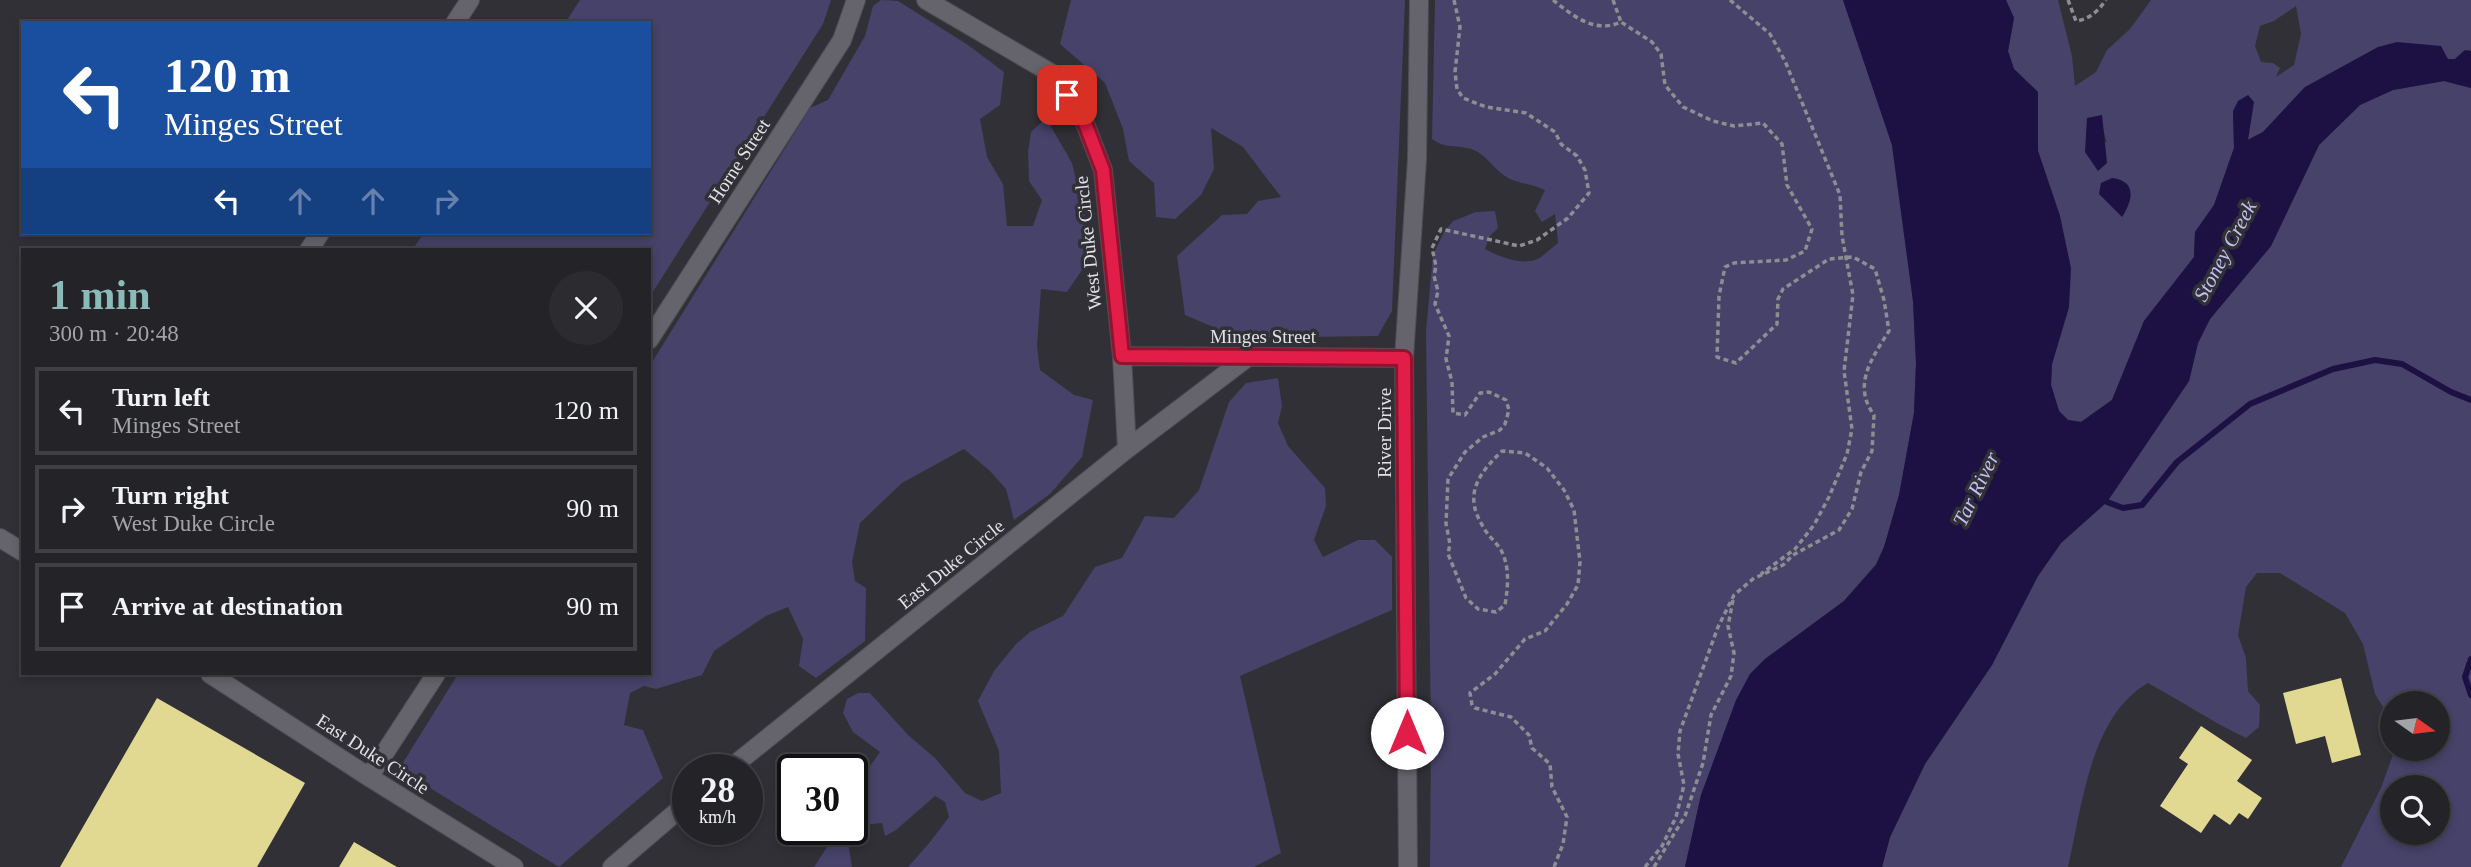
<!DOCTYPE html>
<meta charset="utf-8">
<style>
body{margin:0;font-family:"Times New Roman",serif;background:#2c2c30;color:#f1f3f6;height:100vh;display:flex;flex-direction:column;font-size:26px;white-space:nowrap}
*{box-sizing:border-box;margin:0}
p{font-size:23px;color:#a3a4a8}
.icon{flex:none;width:38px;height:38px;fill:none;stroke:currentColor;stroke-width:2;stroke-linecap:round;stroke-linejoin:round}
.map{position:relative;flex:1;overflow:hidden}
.sheet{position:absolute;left:21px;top:248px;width:630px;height:427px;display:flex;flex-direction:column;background:#242428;border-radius:0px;box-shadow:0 4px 10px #0003,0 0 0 2px #414145}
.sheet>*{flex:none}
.hud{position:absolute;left:21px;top:21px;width:630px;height:214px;border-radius:0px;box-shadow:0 4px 10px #0003,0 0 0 2px #414145;background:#1a4fa0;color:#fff;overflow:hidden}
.needle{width:46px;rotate:104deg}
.fabs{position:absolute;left:2380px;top:691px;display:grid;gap:14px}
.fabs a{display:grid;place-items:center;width:70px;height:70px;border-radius:50%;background:#242428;box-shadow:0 4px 10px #0003,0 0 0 2px #414145;font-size:35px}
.speed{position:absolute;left:672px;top:754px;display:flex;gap:14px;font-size:35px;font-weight:700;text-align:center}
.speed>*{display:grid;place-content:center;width:91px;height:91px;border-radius:50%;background:#242428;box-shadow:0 4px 10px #0003,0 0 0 2px #414145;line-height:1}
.speed small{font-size:18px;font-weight:400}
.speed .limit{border:4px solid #111;border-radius:10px;background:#fff;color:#111}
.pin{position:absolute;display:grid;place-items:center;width:60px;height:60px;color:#fff;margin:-30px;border-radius:14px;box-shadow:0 4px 10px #0006}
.me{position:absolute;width:77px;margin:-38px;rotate:0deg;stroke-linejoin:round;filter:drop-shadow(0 0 5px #0008)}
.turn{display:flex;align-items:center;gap:24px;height:147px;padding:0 28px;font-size:32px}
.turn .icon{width:91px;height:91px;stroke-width:2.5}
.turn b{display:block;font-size:49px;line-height:60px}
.lanes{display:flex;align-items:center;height:66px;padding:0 28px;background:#0003;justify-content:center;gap:35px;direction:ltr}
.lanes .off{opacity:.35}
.round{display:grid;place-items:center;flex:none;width:74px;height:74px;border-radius:37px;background:#2c2c30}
.headline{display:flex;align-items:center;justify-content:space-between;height:119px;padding:0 28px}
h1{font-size:42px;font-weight:600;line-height:52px;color:#8bbbb9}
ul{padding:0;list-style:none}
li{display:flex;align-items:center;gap:21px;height:88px;margin:0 14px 10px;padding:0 14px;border:4px solid #414145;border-radius:0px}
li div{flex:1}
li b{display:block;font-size:26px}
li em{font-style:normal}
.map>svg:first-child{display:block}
.green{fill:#464269;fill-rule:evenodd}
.water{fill:#1d1144}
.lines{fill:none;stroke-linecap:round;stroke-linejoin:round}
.stream{stroke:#1d1144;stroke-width:6}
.building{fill:#e1d992}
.street-casing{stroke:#4d4d52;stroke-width:20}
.path{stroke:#8d8d92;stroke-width:3.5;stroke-dasharray:5 3.5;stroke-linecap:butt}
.street{stroke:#65646c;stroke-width:18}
.route-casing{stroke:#92132f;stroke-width:18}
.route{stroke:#e11d48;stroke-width:12}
.labels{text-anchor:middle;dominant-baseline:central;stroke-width:7;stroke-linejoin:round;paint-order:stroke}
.street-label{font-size:19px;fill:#e2e2e6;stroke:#303036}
.water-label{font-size:21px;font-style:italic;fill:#c3bff3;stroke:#303036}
</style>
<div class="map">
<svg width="2471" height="867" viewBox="0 0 2471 867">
<rect width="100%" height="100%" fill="#303036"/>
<path class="green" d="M580,0H831L823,24L649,298V250H412L424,233H649V23H565Z
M881,0L898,1L968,45L1004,72L1000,105L980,119L987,157L1003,184L1007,226H1033L1042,200L1029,181L1028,152L1031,132L1046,118L1072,163L1088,228L1084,267L1067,292L1041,289L1037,346L1040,370L1074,395L1093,400L1082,457L1050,494L1014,520L1006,489L990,471L964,449L902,483L860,523L852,562L855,581L866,588L865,641L816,678L799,666L803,639L788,607L766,616L714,651L702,675L656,689L644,686L630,693L624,725L643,730L663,778L559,867L399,769L458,674H649V367L810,108L828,100L865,36L873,6Z
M1071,0H1405L1392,311L1378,336L1239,338L1185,315L1177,256L1222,215L1247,214L1258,201L1281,197L1243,147L1211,128L1214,169L1201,195L1175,219L1156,217L1154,183L1129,161L1123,129L1105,83L1060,44Z
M1435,0H1843L1892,145L1913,301L1916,363L1914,413L1899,495L1884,547L1876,564L1844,601L1765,659L1750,674L1701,795L1685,867H1430L1431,738L1426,331L1433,255L1444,232L1453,221L1476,212L1495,211L1498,228L1489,237L1485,249C1498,256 1519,265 1535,260C1542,258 1551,248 1558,243L1555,214L1542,222L1535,211L1545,190C1534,185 1515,182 1508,178C1495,171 1488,156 1474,150C1458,144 1447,150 1432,139Z
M2006,0H2058L2072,56L2075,86L2096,72L2107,50L2130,29L2151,0H2471V51L2465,50L2455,59H2447L2440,46L2305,87L2263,132L2247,140L2233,111L2234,148L2214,205L2195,232L2194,257L2144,321L2112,400L2081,422L2068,420L2059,411L2051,385L2052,364L2069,307L2060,216L2038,151V92L2014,69L2008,51L2014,18ZM2296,6L2301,34L2294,65L2276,77L2280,68L2273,63L2261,62L2255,46L2260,26L2274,21ZM2087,119L2103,129L2107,143L2087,130Z
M2444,81L2471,88V867H2341L2381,788L2395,749H2438V704H2392V722L2375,694L2363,644L2345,613L2280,573H2257L2246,587L2238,635L2246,658L2248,691L2260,705L2259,727L2246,738C2212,722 2181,701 2148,683C2090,716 2082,807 2068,867H1882L1890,837L1925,764L1992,665L2038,576L2061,543L2107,502L2189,381L2198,343L2210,319L2271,246L2319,145L2360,105L2393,90ZM2392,788H2438V833H2392Z
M1278,378L1282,406L1278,423L1288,446L1325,488L1326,506L1314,540L1323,557L1358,540H1375L1392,557V610L1240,676L1281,853L1254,867H908L930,842L949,817L945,802L935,796L896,830L885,836L882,823L854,826C846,793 862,778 880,752L853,732L843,713L847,699L858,693H870L908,735L935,758L965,793L982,801L1001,793L999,751L978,701L994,671L1016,644L1030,632L1063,616L1095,567L1122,558L1145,516L1174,518L1199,490L1229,402L1246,383Z
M837,842H848L852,867H814L827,847Z"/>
<path class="water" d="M1843,0H2006L2014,18L2008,51L2014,69L2038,92V151L2060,216L2071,268L2069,307L2052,364L2051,385L2059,411L2068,420L2081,422L2112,400L2144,321L2194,257L2195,232L2214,205L2234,148L2233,111L2238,101L2248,95L2254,102L2248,140L2263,132L2305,87L2378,47L2397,42L2441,46L2448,59H2455L2465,50L2471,51V88L2444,81L2393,90L2360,105L2319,145L2271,246L2210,319L2198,343L2189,381L2107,502L2061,543L2038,576L1992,665L1925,764L1890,837L1882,867H1685L1701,795L1736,700L1750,674L1765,659L1844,601L1876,565L1884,547L1899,495L1914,413L1916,363L1913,301L1892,145Z
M2102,115L2107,163L2098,171L2085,152L2087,118Z
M2112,178C2137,181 2133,200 2122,217L2099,194L2101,183Z"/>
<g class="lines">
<path class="stream" d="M2103,498L2107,502L2123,508L2142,505L2177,462L2250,404L2333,369L2375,360L2402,364L2451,392L2471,400
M2471,659L2465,677L2471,695"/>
</g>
<path class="building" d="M2341,678L2361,755L2332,763L2325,736L2296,744L2283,693Z
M157,698L305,783L257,867H60Z
M2201,726L2252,760L2237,781L2262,798L2248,819L2239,813L2230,825L2214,814L2201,833L2160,806L2188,764L2179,758Z
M354,842L397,867H339Z"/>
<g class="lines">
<defs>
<path id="street" d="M455,23L470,0
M309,250L320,233
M649,340L842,40L856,0
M1122,356L1404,358
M1127,449L1248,357
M0,538L23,552
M210,674L369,777L514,867
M728,770L1127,449L1122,356L1103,170L1083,118L1051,73L926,0
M369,777L436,674
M612,867L688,802
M1408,867L1404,358L1417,159L1419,0"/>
</defs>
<use href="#street" class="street-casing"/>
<path class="path" d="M1454,0L1460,27L1455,72L1457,89L1463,98L1486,107L1526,113L1555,132L1561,144L1577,156L1585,170L1589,193L1568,218L1537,240L1519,246L1441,229L1432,248L1436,266L1434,276L1438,291L1435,304L1449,336L1446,359L1452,382L1453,413L1465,415L1480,393L1489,392L1506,400L1509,410L1505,424L1500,430L1483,437L1465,452L1448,479L1446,524L1450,544L1448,554L1466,598L1478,609L1496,612L1505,605C1508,586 1510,567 1501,550C1496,542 1488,536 1484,528C1463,496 1477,475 1502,451L1525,453L1547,468L1564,490L1574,510L1580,562L1578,585L1567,604L1545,631L1525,639L1495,674L1470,693L1472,705L1475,708L1511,717L1529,735L1532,748L1550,764L1552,787L1567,817L1563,844L1554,867
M1553,0C1573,16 1595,34 1621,22L1652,42L1661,54L1665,85L1683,107L1713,121L1734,126L1763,123L1782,144L1787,185L1812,229L1805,251L1786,260L1734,263L1725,267L1719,296L1717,357L1736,363L1777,324L1778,299L1783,289L1829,259L1853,257L1875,269L1884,300L1889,331C1872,358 1852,385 1874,415L1872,451L1861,472L1852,509L1839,530L1793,555L1783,565L1755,578
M1613,0L1621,22
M1730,0L1770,34L1785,61L1840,195L1842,236L1853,295L1844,371L1852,429L1847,454L1829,497L1814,525L1795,549L1761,574
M2068,0L2076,21C2090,19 2098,11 2106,0
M1645,867L1662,846L1676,817L1684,785L1678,754L1680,731L1718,627L1734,595L1754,578
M1654,867L1685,816L1703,763L1711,715L1731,676L1734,653L1728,626L1733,600"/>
<use href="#street" class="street"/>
</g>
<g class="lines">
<defs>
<path id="route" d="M1067,95L1083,118L1103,170L1122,356L1404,358L1407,733"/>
</defs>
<use href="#route" class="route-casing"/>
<use href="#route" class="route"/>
</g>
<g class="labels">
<g class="street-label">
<text transform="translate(739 161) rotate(-57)">Horne Street</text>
<text transform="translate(1088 243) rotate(-96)">West Duke Circle</text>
<text x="1263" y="336">Minges Street</text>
<text transform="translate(1384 433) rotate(-90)">River Drive</text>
<text transform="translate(951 564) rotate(-39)">East Duke Circle</text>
<text transform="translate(373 754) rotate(33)">East Duke Circle</text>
</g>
<g class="water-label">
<text transform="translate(2225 251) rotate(-62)">Stoney Creek</text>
<text transform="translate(1976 489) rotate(-64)">Tar River</text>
</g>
</g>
</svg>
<div class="fabs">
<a><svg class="needle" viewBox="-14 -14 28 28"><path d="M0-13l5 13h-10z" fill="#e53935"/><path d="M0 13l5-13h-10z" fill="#a3a4a8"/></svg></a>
<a><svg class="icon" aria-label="search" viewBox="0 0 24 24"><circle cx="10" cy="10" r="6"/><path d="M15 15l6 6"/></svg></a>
</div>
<div class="speed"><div>28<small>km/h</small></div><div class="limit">30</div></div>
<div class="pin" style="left:1067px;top:95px;background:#d93025"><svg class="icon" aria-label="arrive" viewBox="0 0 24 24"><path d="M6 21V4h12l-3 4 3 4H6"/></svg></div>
<svg class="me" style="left:1407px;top:733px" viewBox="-20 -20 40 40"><circle r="19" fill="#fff"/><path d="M0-13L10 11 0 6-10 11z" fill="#e11d48"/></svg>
<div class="hud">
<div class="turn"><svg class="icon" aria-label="left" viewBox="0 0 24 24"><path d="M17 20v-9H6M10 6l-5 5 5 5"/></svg><div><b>120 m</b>Minges Street</div></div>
<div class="lanes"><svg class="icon" aria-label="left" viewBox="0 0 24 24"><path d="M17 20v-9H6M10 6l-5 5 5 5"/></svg><svg class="icon off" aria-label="ahead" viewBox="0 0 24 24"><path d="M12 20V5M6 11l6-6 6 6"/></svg><svg class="icon off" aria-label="ahead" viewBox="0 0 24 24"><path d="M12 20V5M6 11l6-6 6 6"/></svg><svg class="icon off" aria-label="right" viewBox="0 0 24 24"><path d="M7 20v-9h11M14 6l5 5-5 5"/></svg></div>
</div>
<section class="sheet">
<div class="headline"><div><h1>1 min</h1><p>300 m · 20:48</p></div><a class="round"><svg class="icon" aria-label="close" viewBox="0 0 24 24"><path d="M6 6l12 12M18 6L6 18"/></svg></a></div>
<ul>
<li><svg class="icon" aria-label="left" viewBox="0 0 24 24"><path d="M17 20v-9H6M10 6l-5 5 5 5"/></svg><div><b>Turn left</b><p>Minges Street</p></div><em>120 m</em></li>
<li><svg class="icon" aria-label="right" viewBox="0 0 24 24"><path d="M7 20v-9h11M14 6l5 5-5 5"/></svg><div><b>Turn right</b><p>West Duke Circle</p></div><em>90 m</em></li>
<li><svg class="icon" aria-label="arrive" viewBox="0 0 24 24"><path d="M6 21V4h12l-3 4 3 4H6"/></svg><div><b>Arrive at destination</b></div><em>90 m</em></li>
</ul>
</section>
</div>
